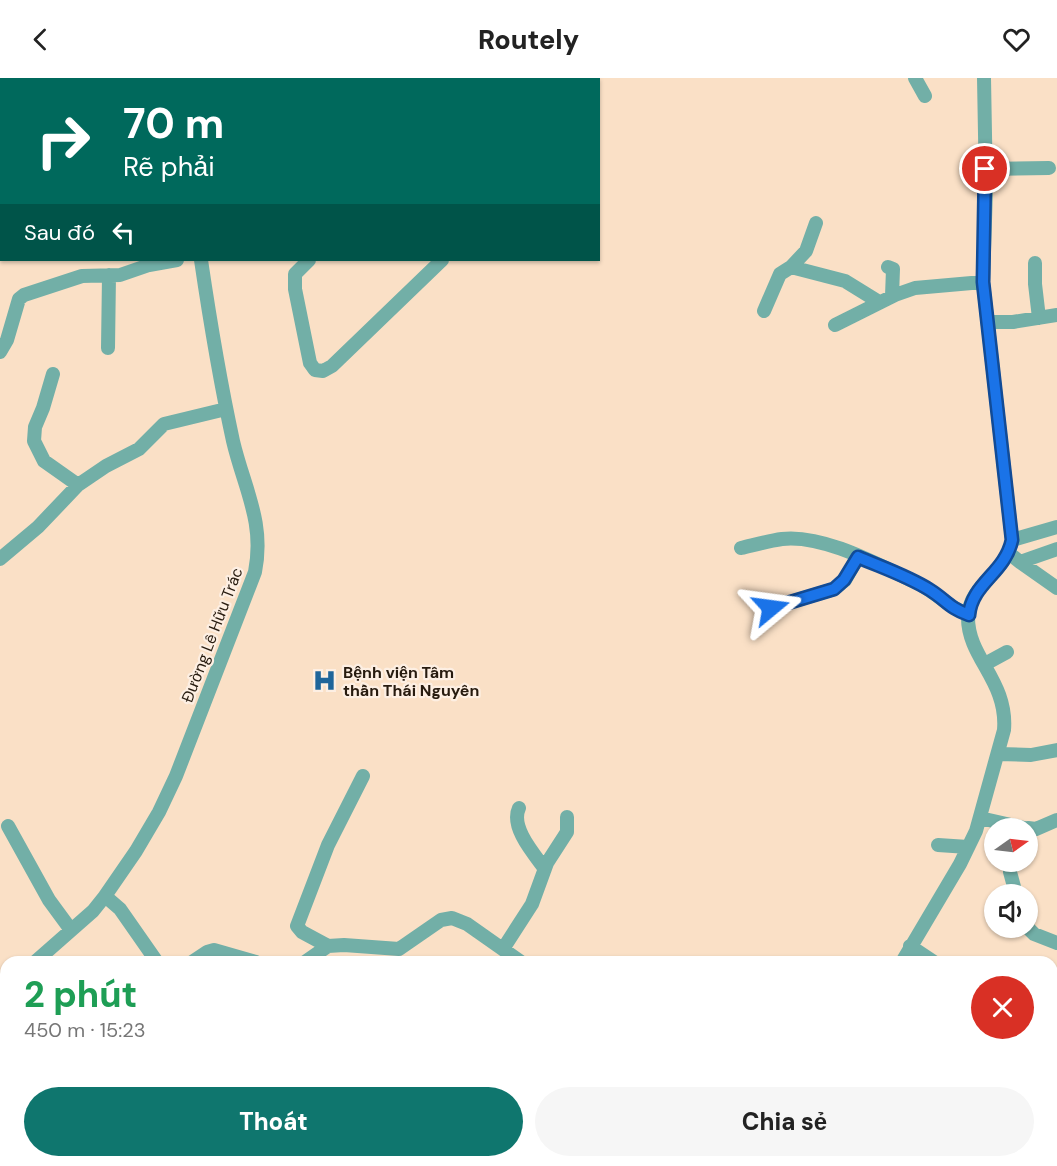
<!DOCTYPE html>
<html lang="vi">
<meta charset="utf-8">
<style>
body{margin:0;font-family:"DM Sans",sans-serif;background:#f6f6f6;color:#222;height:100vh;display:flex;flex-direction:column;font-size:22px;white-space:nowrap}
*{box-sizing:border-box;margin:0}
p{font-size:20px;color:#767676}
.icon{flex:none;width:33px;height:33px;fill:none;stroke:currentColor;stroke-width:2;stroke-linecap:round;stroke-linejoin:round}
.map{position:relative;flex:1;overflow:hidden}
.drawer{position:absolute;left:0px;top:878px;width:1058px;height:212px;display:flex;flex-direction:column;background:#fff;border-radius:18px 18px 0 0;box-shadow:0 2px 4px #0004}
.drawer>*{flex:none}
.hud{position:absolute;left:0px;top:0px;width:600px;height:183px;box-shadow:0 2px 4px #0004;background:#00695c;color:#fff;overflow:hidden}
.needle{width:39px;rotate:76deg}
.buttons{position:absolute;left:984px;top:740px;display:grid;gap:12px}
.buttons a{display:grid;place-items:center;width:54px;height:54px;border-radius:50%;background:#fff;box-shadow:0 2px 4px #0004;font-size:30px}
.pin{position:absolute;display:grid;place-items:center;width:51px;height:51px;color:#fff;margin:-26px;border:3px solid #fff;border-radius:50%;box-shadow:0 2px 6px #0007}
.me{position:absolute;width:66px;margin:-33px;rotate:74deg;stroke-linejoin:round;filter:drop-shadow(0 0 4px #0008)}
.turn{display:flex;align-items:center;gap:21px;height:126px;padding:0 24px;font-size:27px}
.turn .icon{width:78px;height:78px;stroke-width:2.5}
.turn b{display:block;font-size:42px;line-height:51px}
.then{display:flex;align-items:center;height:57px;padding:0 24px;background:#0003;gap:12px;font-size:22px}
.round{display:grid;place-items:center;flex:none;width:63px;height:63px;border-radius:32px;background:#f6f6f6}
.headline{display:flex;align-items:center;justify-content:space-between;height:102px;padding:0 24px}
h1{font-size:36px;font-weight:800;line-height:45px;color:#1e9e55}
.cta{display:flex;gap:12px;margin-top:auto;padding:12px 24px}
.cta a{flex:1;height:69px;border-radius:36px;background:#0f766e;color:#fff;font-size:24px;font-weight:800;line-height:69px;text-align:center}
.cta a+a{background:#f6f6f6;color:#222}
header{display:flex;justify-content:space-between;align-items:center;height:78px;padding:0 24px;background:#fff;font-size:27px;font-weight:800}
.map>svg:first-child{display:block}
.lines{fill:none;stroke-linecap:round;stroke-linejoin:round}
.minor{stroke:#72afa7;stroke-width:14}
.route-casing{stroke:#114b97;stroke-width:15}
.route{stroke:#1a73e8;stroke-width:10}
.labels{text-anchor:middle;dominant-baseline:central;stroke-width:4.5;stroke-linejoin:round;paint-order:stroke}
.street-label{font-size:16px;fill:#271b0f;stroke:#fdefe3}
.poi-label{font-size:16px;font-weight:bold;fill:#271b0f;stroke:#fdefe3;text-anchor:start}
</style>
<header><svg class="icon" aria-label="back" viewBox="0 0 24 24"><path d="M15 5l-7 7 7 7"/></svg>Routely<svg class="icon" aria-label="heart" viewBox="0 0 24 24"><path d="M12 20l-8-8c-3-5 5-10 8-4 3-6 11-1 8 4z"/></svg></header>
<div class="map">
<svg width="1057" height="1088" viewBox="0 0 1057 1088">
<rect width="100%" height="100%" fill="#fae0c6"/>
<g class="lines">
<path class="minor" d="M149,0V2
M327,0L329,2
M553,0L554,2
M915,0L925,18
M257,2L259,0
M985,91L1049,90
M0,117H2
M309,182L295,196V211L310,285L315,292L323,293L332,288L442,182
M1035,185V206L1039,240
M791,189L806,173L816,145
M888,189L893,191L892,218
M764,233L780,196L791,189L845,203L879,224
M988,244H1013L1057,237
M835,247L895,217L915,210L983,204
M108,270L109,197
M0,274L7,262L19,221L24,217L82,198L120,197L149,187L177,182
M53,296L43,330L35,349L34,363L44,383L78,407
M1012,462L1057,449
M741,470C754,467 768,463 782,461C825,456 882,489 921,507C938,516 949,530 969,537
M1010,476L1020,484L1057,471
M0,481L38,449L78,407L106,388L139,371L164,346L226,331
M1020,484L1057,510
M771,530L834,511L845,502L858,479
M985,586L1007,574
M998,676L1031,677L1057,672
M519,730C510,749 534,776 545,791
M980,740L1024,750
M8,748L49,822L71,852
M1028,750L1036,751L1057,742
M938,767L968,769
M1010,794L1016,816
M105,818L136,773L159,734L176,698L255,494C265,444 244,410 233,363C220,303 210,243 201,182
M1027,849L1034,856L1057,865
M328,868L302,854L297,848L328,767L363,698
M910,868L934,884
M503,871L532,826L547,785L567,754V739
M35,884L93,833L105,818L120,831L157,884
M192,884L207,874L214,872L256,884
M305,884L328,868L344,867L399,871L441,842L452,840L467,846L521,884
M902,884L960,786L976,753L1004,652C1008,603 968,580 968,540C968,507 1005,497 1012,462L983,204L986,112L984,0
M0,912L6,907
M1052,950L1057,938
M1052,960L1057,962
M1052,1017L1057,1013
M0,1082L4,1088
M281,1083L282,1088
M513,1083V1088
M532,1083L549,1088
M982,1083L986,1088
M1049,1083L1051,1088
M578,1088L581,1083
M751,1088L752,1083
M935,1088L936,1083"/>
</g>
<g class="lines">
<defs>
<path id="route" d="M771,530L834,511L844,502L858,479C881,489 908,498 930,512C946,522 949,530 969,537C972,505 1005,495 1012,462L983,204L985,91"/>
</defs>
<use href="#route" class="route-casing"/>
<use href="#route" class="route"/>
</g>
<defs>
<symbol id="hospital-bare" viewBox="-9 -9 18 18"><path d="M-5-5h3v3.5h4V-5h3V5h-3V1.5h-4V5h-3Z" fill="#1f659a" stroke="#fdefe3" stroke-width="2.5" paint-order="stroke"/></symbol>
</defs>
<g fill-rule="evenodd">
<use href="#hospital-bare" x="308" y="586" width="33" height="33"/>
</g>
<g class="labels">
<g class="street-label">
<text transform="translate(212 557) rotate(-69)">Đường Lê Hữu Trác</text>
</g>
<g class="poi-label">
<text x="343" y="594">Bệnh viện Tâm<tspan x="343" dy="18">thần Thái Nguyên</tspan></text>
</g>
</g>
</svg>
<div class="buttons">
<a><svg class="needle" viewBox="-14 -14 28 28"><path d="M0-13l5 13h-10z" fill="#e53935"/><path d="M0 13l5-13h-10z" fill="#767676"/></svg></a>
<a><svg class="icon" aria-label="sound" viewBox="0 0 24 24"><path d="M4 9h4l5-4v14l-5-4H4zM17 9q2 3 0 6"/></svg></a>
</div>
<div class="pin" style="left:985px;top:91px;background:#d93025"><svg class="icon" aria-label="arrive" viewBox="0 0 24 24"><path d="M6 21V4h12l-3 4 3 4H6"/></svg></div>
<svg class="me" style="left:771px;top:530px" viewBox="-20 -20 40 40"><path d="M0-17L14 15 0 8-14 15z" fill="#1a73e8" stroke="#fff" stroke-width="4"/></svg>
<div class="hud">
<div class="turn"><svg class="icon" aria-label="right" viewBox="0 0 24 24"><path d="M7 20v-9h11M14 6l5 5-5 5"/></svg><div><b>70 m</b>Rẽ phải</div></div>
<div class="then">Sau đó<svg class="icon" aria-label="left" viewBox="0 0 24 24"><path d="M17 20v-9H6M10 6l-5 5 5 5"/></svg></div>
</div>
<section class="drawer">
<div class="headline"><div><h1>2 phút</h1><p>450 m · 15:23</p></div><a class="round" style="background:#d93025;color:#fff"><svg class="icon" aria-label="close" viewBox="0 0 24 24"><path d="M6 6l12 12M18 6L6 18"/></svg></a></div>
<div class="cta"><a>Thoát</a><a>Chia sẻ</a></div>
</section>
</div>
